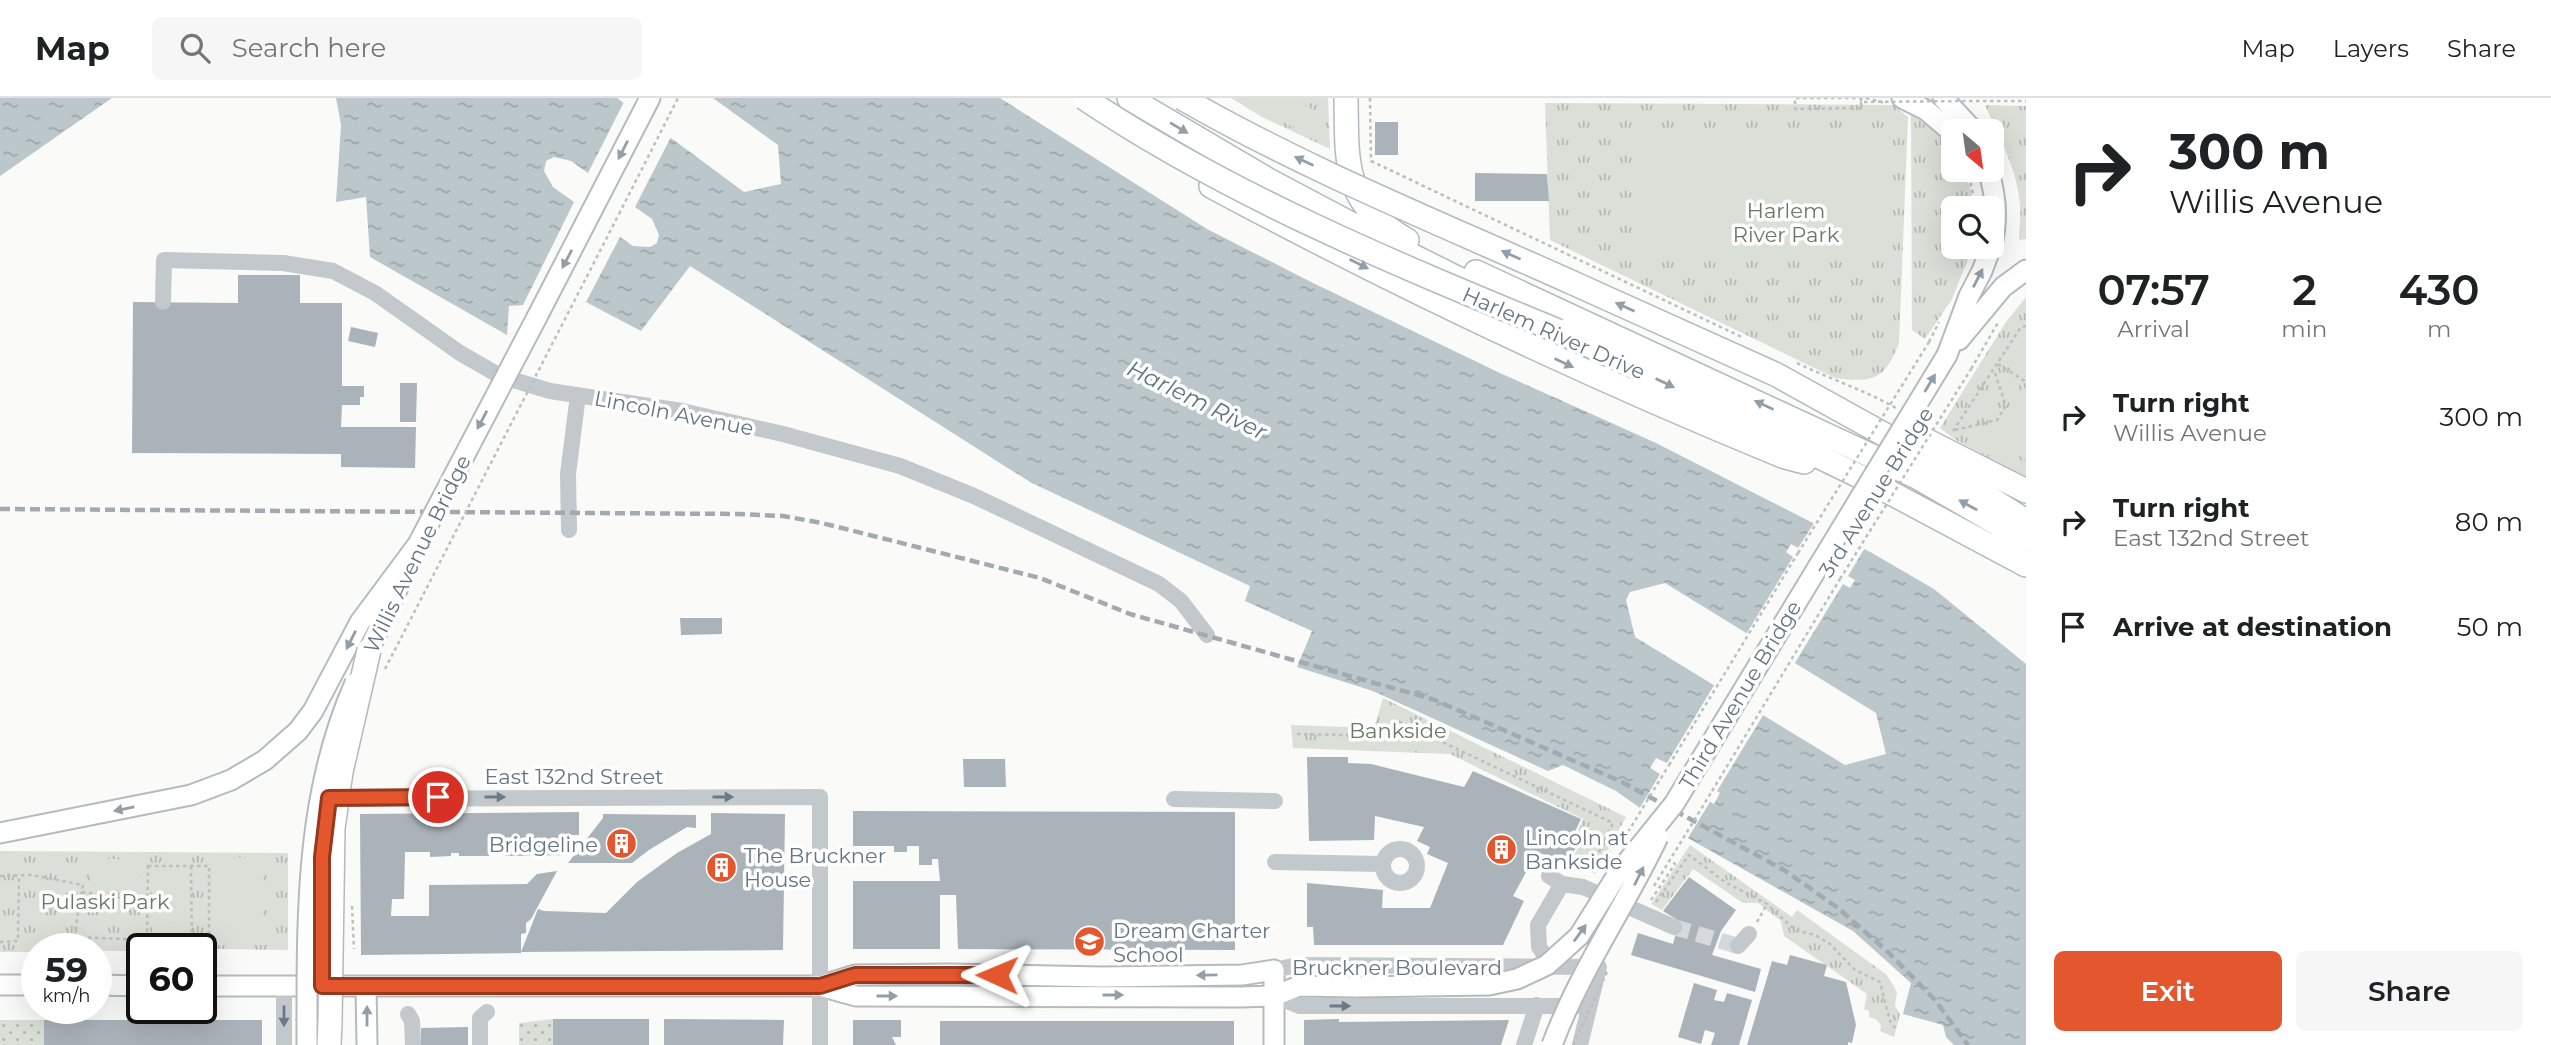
<!DOCTYPE html>
<style>
body{margin:0;font-family:Montserrat,sans-serif;background:#f6f6f6;color:#202124;height:100vh;display:flex;flex-direction:column;font-size:26px;white-space:nowrap}
*{box-sizing:border-box;margin:0}
p{font-size:23px;color:#757577}
.icon{flex:none;width:38px;height:38px;fill:none;stroke:currentColor;stroke-width:2;stroke-linecap:round;stroke-linejoin:round}
.map{position:relative;flex:1;overflow:hidden}
.drawer{display:flex;flex-direction:column;background:#fff;width:525px}
.drawer>*{flex:none}
.top-card{background:#fff;color:#202124;overflow:hidden}
.needle{width:46px;rotate:151deg}
.buttons{position:absolute;left:1941px;top:21px;display:grid;gap:14px}
.buttons a{display:grid;place-items:center;width:63px;height:63px;border-radius:10px;background:#fff;box-shadow:0 7px 28px #0002;font-size:35px}
.speed{position:absolute;left:21px;top:835px;display:flex;gap:14px;font-size:35px;font-weight:700;text-align:center}
.speed>*{display:grid;place-content:center;width:91px;height:91px;border-radius:50%;background:#fff;box-shadow:0 7px 28px #0002;line-height:1}
.speed small{font-size:18px;font-weight:400}
.speed .limit{border:4px solid #111;border-radius:10px;background:#fff;color:#111}
.pin{position:absolute;display:grid;place-items:center;width:60px;height:60px;color:#fff;margin:-30px;border:4px solid #fff;border-radius:50%;box-shadow:0 2px 7px #0007}
.me{position:absolute;width:77px;margin:-38px;rotate:271deg;stroke-linejoin:round;filter:drop-shadow(0 0 5px #0008)}
.turn{display:flex;align-items:center;gap:24px;height:147px;padding:0 28px;font-size:32px}
.turn .icon{width:91px;height:91px;stroke-width:2.5}
.turn b{display:block;font-size:49px;line-height:60px}
.eta{display:flex;justify-content:space-evenly;align-items:center;height:119px;text-align:center}
.eta b{font-size:42px;font-weight:600;line-height:49px}
.cta{display:flex;gap:14px;margin-top:auto;padding:14px 28px}
.cta a{flex:1;height:80px;border-radius:10px;background:#e4572e;color:#fff;font-size:28px;font-weight:600;line-height:80px;text-align:center}
.cta a+a{background:#f6f6f6;color:#202124}
ul{padding:0;list-style:none}
li{display:flex;align-items:center;gap:21px;height:105px;padding:0 28px}
li div{flex:1}
li b{display:block;font-size:26px}
li em{font-style:normal}
header{display:flex;align-items:center;gap:42px;box-sizing:border-box;height:98px;padding:0 35px;background:#fff;border-bottom:2px solid #e0e0e0}
header strong{font-size:33px}
nav{display:flex;gap:38px;margin-inline-start:auto;font-size:24px}
.search{width:490px;height:63px;background:#f6f6f6;display:flex;align-items:center;gap:18px;box-sizing:border-box;padding:0 24px;border-radius:10px;color:#757577;font-size:26px}
main{display:flex;flex:1;min-height:0}
.map>svg:first-child{display:block}
.grass{fill:url(#grass-dots)}
.park{fill:url(#park-tufts)}
.garden{fill:#dadfd7}
.water{fill:url(#water-ripples);fill-rule:evenodd}
.pier{fill:#fafaf8}
.building{fill:#aab3b9}
.lines{fill:none;stroke-linecap:round;stroke-linejoin:round}
.minor-tunnel{stroke:#d5d9db;stroke-width:16;stroke-dasharray:16 8;stroke-linecap:butt}
.major-casing{stroke:#b5babe;stroke-width:23}
.highway-casing{stroke:#b4b9bd;stroke-width:26}
.path{stroke:#bbbfc2;stroke-width:2.5;stroke-dasharray:3.5 3.5;stroke-linecap:butt}
.minor{stroke:#c3c8cc;stroke-width:16}
.major{stroke:#fff;stroke-width:19}
.highway{stroke:#fff;stroke-width:23}
.rail{stroke:#a2aab0;stroke-width:4.5;stroke-dasharray:10 5;stroke-linecap:butt}
.major-bridge-casing{stroke:#b5babe;stroke-width:23;stroke-linecap:butt}
.highway-bridge-casing{stroke:#b4b9bd;stroke-width:26;stroke-linecap:butt}
.path-bridge{stroke:#bbbfc2;stroke-width:2.5;stroke-dasharray:3.5 3.5;stroke-linecap:butt}
.major-bridge{stroke:#fff;stroke-width:19}
.highway-bridge{stroke:#fff;stroke-width:23}
.oneway{fill:#939fa8}
.oneway2{fill:#6a7a87}
.route-casing{stroke:#94391e;stroke-width:18}
.route{stroke:#e4572e;stroke-width:12}
.labels{text-anchor:middle;dominant-baseline:central;stroke-width:7;stroke-linejoin:round;paint-order:stroke}
.park-label{font-size:21px;fill:#687a64;stroke:#fff}
.street-label{font-size:21px;fill:#657683;stroke:#fff}
.poi-label{font-size:21px;fill:#657683;stroke:#fff;text-anchor:start}
.water-label{font-size:23px;font-style:italic;fill:#60757c;stroke:#fff}
</style>
<header>
<strong>Map</strong>
<div class="search"><svg class="icon" aria-label="search" viewBox="0 0 24 24"><circle cx="10" cy="10" r="6"/><path d="M15 15l6 6"/></svg>Search here</div>
<nav><a>Map</a><a>Layers</a><a>Share</a></nav>
</header>
<main>
<div class="map">
<svg width="2026" height="947" viewBox="0 0 2026 947">
<defs>
<pattern id="grass-dots" width="8" height="8" patternUnits="userSpaceOnUse" patternTransform="scale(1.75)"><rect width="8" height="8" fill="#dadfd7"/><path d="M2 2h.1M6 6h.1" fill="none" stroke="#b4b9b4" stroke-width="1.8" stroke-linecap="round"/></pattern>
<pattern id="park-tufts" width="24" height="20" patternUnits="userSpaceOnUse" patternTransform="scale(1.75)"><rect width="24" height="20" fill="#dadfd7"/><path d="M3 7l-1-3M5 7V3M7 7l1-3M15 17l-1-3M17 17v-4M19 17l1-3" fill="none" stroke="#b4b9b4"/></pattern>
<pattern id="water-ripples" width="26" height="14" patternUnits="userSpaceOnUse" patternTransform="scale(1.75)"><rect width="26" height="14" fill="#bbc7cb"/><path d="M2 4q2-2 4 0t4 0M15 11q2-2 4 0t4 0" fill="none" stroke="#9ca6aa"/></pattern>
</defs>
<rect width="100%" height="100%" fill="#fafaf8"/>
<path class="grass" d="M553,921V947H519V925Z
M0,922H44V947H0Z"/>
<path class="park" d="M1231,0H1328L1330,51L1262,19Z
M1545,5L1893,7L1908,19L1899,245C1885,282 1873,285 1835,280L1550,142Z
M1985,7L2026,8V141L2019,142C2019,132 2021,120 2020,110C2019,74 1999,39 1985,7Z
M1911,16C1933,32 1953,42 1953,72H1961L1970,89L1974,110H1953V149H1973L1952,201L1925,241L1912,232Z
M2026,199V380L1956,342L1940,330L2006,224Z
M1383,600L1626,719L1595,776L1570,764L1585,738L1577,735L1583,721L1450,656L1293,650L1291,627L1374,630Z
M1690,747L1792,819L1797,812L1887,877L1897,894L1895,908L1900,916L1894,939L1880,933L1881,927L1876,921L1869,919V913L1864,911L1867,896L1784,838L1781,823L1758,805H1743L1693,771L1662,812L1651,806Z
M0,753L288,755V852L142,850V853H96V850H37V854H0Z"/>
<path class="garden" d="M1263,0H1290L1322,16V44L1257,11Z
M1887,37V161L1637,163L1639,39Z
M2019,234L2026,238V280L2000,263Z
M2023,289L2026,291V362L1990,340Z
M211,759L263,760L262,847H211Z
M92,761H141L140,793L91,792Z
M152,770H187V836H152Z"/>
<path class="water" d="M0,0H112L0,78Z
M336,0H617L744,94L781,86L778,47L713,0H1000L1207,131L1311,184L1502,276L1656,345L1872,455L1934,491L2026,566V947H1954L1946,939L1943,927L1903,916L1911,885L1853,833L1663,726L1616,693L1563,667L1548,673L1373,593L1297,569L1312,533L1245,503L1250,488L1030,384L690,168L641,233L586,204L507,237L370,159L366,99L336,104L341,27ZM1665,485L1876,615L1886,656L1845,667L1635,539L1626,502L1630,494Z"/>
<path class="pier" d="M625,2L672,37L635,109L652,121L659,137L657,145L650,149L633,148L620,139L586,204L507,237L509,208L523,207L574,104L553,89L544,73L546,63L554,59L571,63L588,75Z
M1816,422L1866,448L1848,478L1855,482L1850,490L1843,486L1793,568L1745,538L1793,459L1786,454L1791,446L1798,450Z
M1716,584L1765,614L1717,693L1720,695L1714,706L1710,704L1686,743L1638,713L1660,676L1650,670L1656,660L1667,665Z"/>
<path class="building" d="M1375,24H1398V57H1375Z
M1475,75L1547,76L1549,103H1475Z
M238,177H300V205H342V288H364V299H360V307H342L341,329H416L415,370L341,369V356L132,355L133,204L238,205Z
M351,229L378,235L375,249L348,243Z
M400,285H417L416,324H400Z
M680,520H722V536L681,537Z
M1307,659H1348V665L1371,666L1464,689L1473,673L1581,721L1574,736L1583,739L1566,765L1537,754L1513,798L1524,803L1503,847H1314L1313,829H1307V785L1383,792L1382,810H1430L1448,765L1427,756L1430,749L1417,743L1424,729L1375,718L1374,742L1309,743Z
M963,661H1005L1006,689H964Z
M853,713L1235,714V852L958,851L956,797H940V851H853V783H940L938,761H932V767H919V748H907V754H894V748H853Z
M579,714V737H569V757L505,758V754H489V758H459V755H451V758L430,759V754H405L404,801H392L391,818H429V787L527,786L537,776L557,773L531,821L526,825V835L521,836V855L361,857L360,716Z
M711,715L785,716L783,852L521,854L538,811L544,813L606,815L637,784L677,755L711,736Z
M603,716L696,717V730L687,729L649,752L632,765H568L603,720Z
M1689,779L1736,812L1721,833L1712,857L1761,871L1755,894L1631,857L1638,835L1673,846L1679,823L1663,813Z
M1790,857L1827,867L1824,878L1846,884L1856,927L1852,945L1848,944V947H1747L1772,863L1787,867Z
M1694,885L1717,892L1714,902L1724,904L1727,895L1752,902L1739,947H1711L1715,935L1705,932L1701,946L1678,939Z
M553,921H649V947H553Z
M664,921L784,922L783,947H664Z
M1339,921V924L1509,922L1501,947H1304V922Z
M44,922H262V947H44Z
M853,922H901V939H892L896,947H853Z
M940,923H1234V947H940Z
M468,929V947H421V930Z"/>
<g class="lines">
<path class="minor-tunnel" d="M1674,829L1738,848"/>
<defs>
<path id="major" d="M1902,0L1926,12L1953,35
M1943,0L1974,33
M1988,72C1996,96 1998,121 1992,147
M537,219L650,0
M1959,242L2003,189L2026,172
M1947,257L1969,198L1982,173L1991,149
M369,552L403,479
M1674,706L1818,469
M0,735L191,697L231,682L265,662L298,633L313,613L360,524L418,446
M0,887H37
M96,887L142,888
M201,888H820L856,898L1241,899L1274,898L1299,888L1357,889
M366,888L367,947
M820,888L855,877L950,876L1102,879L1242,877L1274,872V947
M307,947V923"/>
<path id="highway" d="M1129,0L1270,83L1385,144L1489,196
M1346,0C1347,64 1342,106 1407,142
M1211,88C1397,188 1589,279 1785,359L1804,364
M1476,174L1917,379L2026,442
M1573,185L1777,277L1923,358L2026,423
M1541,224L1861,379L2026,467
M1910,334L2026,393
M329,947L330,924"/>
</defs>
<use href="#major" class="major-casing"/>
<use href="#highway" class="highway-casing"/>
<path class="path" d="M1370,0L1371,63L1744,240
M1969,3H2026
M1861,4V10L1795,11V0H1866L1885,5
M1965,72L1970,83L1976,110
M619,116L678,0
M1929,244L1939,224
M1797,265C1830,281 1864,292 1896,310
M1998,266L2026,284
M1971,271L1999,223
M1955,332L1997,322L2006,308L1994,272
M1953,333L2021,229L2026,228
M1297,636L1392,638L1398,623L1613,725L1592,768L1597,775
M1669,667L1798,455
M1712,693L1840,481
M1605,762L1618,740L1623,742
M148,768H209V840L147,842Z
M191,768L192,840
M0,778L32,777L83,787L72,850
M82,794L147,804
M1651,802L1675,766L1670,762
M1656,804L1689,757L1725,784L1767,806L1795,832L1815,837L1830,846L1855,872L1880,884L1890,923L1895,930
M352,808L354,851
M1757,824L1767,806
M74,839L147,842
M0,844L18,843L19,777"/>
<path class="minor" d="M163,204L164,162L283,165L333,173L375,195L460,255L500,278L550,293L682,313L783,336L900,368L974,398L1159,486L1181,503L1207,537
M569,432L568,376L578,297
M329,701L820,699V947
M1174,701L1275,703
M1383 768a17 17 0 1 1 34 0a17 17 0 1 1-34 0Z
M1275,764L1382,766
M1549,778L1562,786L1583,789L1674,829
M1738,848L1749,836
M1553,869L1539,849L1538,827L1562,786
M1274,872L1298,867L1599,869L1580,947
M1274,898L1300,908H1577
M408,916L412,923L413,947
M284,947V888
M480,947V920L487,914
M1524,947L1537,907"/>
<use href="#major" class="major"/>
<use href="#highway" class="highway"/>
<path class="rail" d="M0,411L739,416L783,418L822,425L1040,480L1130,516L1435,602L1622,684L1784,772L1838,810L1888,854L1935,902L1968,947"/>
<defs>
<path id="major-bridge" d="M418,446L537,219
M1818,469L1947,257
M1357,889L1489,887L1517,881L1547,867L1579,838L1619,774L1674,706
M307,923C307,808 307,693 355,585
M1552,947C1579,874 1625,809 1658,739"/>
<path id="highway-bridge" d="M1084,0C1230,98 1396,166 1558,233
M1182,0C1307,72 1442,126 1573,185
M330,924L333,730L341,674L369,552"/>
</defs>
<use href="#major-bridge" class="major-bridge-casing"/>
<use href="#highway-bridge" class="highway-bridge-casing"/>
<path class="path-bridge" d="M1861,0V4L1966,3
M1798,455L1929,244
M1840,481L1971,271
M385,571L619,116
M1628,734L1669,667
M1654,788L1712,693
M1573,947L1607,874"/>
<use href="#major-bridge" class="major-bridge"/>
<use href="#highway-bridge" class="highway-bridge"/>
</g>
<defs><path id="oneway-solid" d="M-6-.8H1V-3.2L6.5 0L1 3.2V.8H-6Z" transform="scale(1.75)"/></defs>
<g class="oneway">
<use href="#oneway-solid" transform="translate(1179 30) rotate(31)"/>
<use href="#oneway-solid" transform="translate(623 52) rotate(117)"/>
<use href="#oneway-solid" transform="translate(1304 63) rotate(-155)"/>
<use href="#oneway-solid" transform="translate(1511 157) rotate(-156)"/>
<use href="#oneway-solid" transform="translate(567 161) rotate(118)"/>
<use href="#oneway-solid" transform="translate(1359 166) rotate(27)"/>
<use href="#oneway-solid" transform="translate(1978 180) rotate(-63)"/>
<use href="#oneway-solid" transform="translate(1625 209) rotate(-156)"/>
<use href="#oneway-solid" transform="translate(1564 265) rotate(25)"/>
<use href="#oneway-solid" transform="translate(1665 285) rotate(26)"/>
<use href="#oneway-solid" transform="translate(1930 285) rotate(-59)"/>
<use href="#oneway-solid" transform="translate(1764 307) rotate(-155)"/>
<use href="#oneway-solid" transform="translate(482 322) rotate(118)"/>
<use href="#oneway-solid" transform="translate(1968 407) rotate(-151)"/>
<use href="#oneway-solid" transform="translate(351 542) rotate(117)"/>
<use href="#oneway-solid" transform="translate(124 711) rotate(169)"/>
<use href="#oneway-solid" transform="translate(1639 778) rotate(-63)"/>
<use href="#oneway-solid" transform="translate(1580 835) rotate(-54)"/>
<use href="#oneway-solid" transform="translate(1207 877) rotate(179)"/>
<use href="#oneway-solid" transform="translate(1113 897)"/>
<use href="#oneway-solid" transform="translate(887 898)"/>
<use href="#oneway-solid" transform="translate(367 918) rotate(-90)"/>
</g>
<g class="oneway2">
<use href="#oneway-solid" transform="translate(495 699)"/>
<use href="#oneway-solid" transform="translate(723 699)"/>
<use href="#oneway-solid" transform="translate(1340 908)"/>
<use href="#oneway-solid" transform="translate(284 918) rotate(90)"/>
</g>
<g class="lines">
<defs>
<path id="route" d="M438,699L329,700L322,759V888H820L855,877H997"/>
</defs>
<use href="#route" class="route-casing"/>
<use href="#route" class="route"/>
</g>
<defs>
<symbol id="building-disc" viewBox="-11 -11 22 22"><circle r="9.5" fill="#e4572e" stroke="#fff"/><path d="M-4-6H4V6H1V3H-1V6H-4ZM-2.5-4.3h1.7v1.8h-1.7ZM.8-4.3h1.7v1.8H.8ZM-2.5-1h1.7V.8h-1.7ZM.8-1h1.7V.8H.8Z" fill="#fff"/></symbol>
<symbol id="school-disc" viewBox="-11 -11 22 22"><circle r="9.5" fill="#e4572e" stroke="#fff"/><path d="M0-5L7-2L0 1L-7-2ZM-4 1L0 2.5L4 1V4Q0 6-4 4Z" fill="#fff"/></symbol>
</defs>
<g fill-rule="evenodd">
<use href="#building-disc" x="604" y="728" width="35" height="35"/>
<use href="#building-disc" x="1484" y="734" width="35" height="35"/>
<use href="#building-disc" x="704" y="752" width="35" height="35"/>
<use href="#school-disc" x="1072" y="826" width="35" height="35"/>
</g>
<g class="labels">
<g class="park-label">
<text x="1786" y="112">Harlem<tspan x="1786" dy="24">River Park</tspan></text>
<text x="1398" y="632">Bankside</text>
<text x="105" y="803">Pulaski Park</text>
</g>
<g class="street-label">
<text transform="translate(1554 235) rotate(24)">Harlem River Drive</text>
<text transform="translate(674 315) rotate(11)">Lincoln Avenue</text>
<text transform="translate(1876 394) rotate(-58)">3rd Avenue Bridge</text>
<text transform="translate(417 456) rotate(-64)">Willis Avenue Bridge</text>
<text transform="translate(1740 597) rotate(-59)">Third Avenue Bridge</text>
<text x="574" y="678">East 132nd Street</text>
<text x="1397" y="869">Bruckner Boulevard</text>
</g>
<g class="poi-label">
<text x="1525" y="739">Lincoln at<tspan x="1525" dy="24">Bankside</tspan></text>
<text x="598" y="746" text-anchor="end">Bridgeline</text>
<text x="744" y="757">The Bruckner<tspan x="744" dy="24">House</tspan></text>
<text x="1113" y="832">Dream Charter<tspan x="1113" dy="24">School</tspan></text>
</g>
<g class="water-label">
<text transform="translate(1197 302) rotate(26)">Harlem River</text>
</g>
</g>
</svg>
<div class="buttons">
<a><svg class="needle" viewBox="-14 -14 28 28"><path d="M0-13l5 13h-10z" fill="#e53935"/><path d="M0 13l5-13h-10z" fill="#757577"/></svg></a>
<a><svg class="icon" aria-label="search" viewBox="0 0 24 24"><circle cx="10" cy="10" r="6"/><path d="M15 15l6 6"/></svg></a>
</div>
<div class="speed"><div>59<small>km/h</small></div><div class="limit">60</div></div>
<div class="pin" style="left:438px;top:699px;background:#d93025"><svg class="icon" aria-label="arrive" viewBox="0 0 24 24"><path d="M6 21V4h12l-3 4 3 4H6"/></svg></div>
<svg class="me" style="left:997px;top:877px" viewBox="-20 -20 40 40"><path d="M0-17L14 15 0 8-14 15z" fill="#e4572e" stroke="#fff" stroke-width="4"/></svg>
</div>
<section class="drawer">
<div class="top-card">
<div class="turn"><svg class="icon" aria-label="right" viewBox="0 0 24 24"><path d="M7 20v-9h11M14 6l5 5-5 5"/></svg><div><b>300 m</b>Willis Avenue</div></div>
</div>
<div class="eta">
<div><b>07:57</b><p>Arrival</p></div>
<div><b>2</b><p>min</p></div>
<div><b>430</b><p>m</p></div>
</div>
<ul>
<li><svg class="icon" aria-label="right" viewBox="0 0 24 24"><path d="M7 20v-9h11M14 6l5 5-5 5"/></svg><div><b>Turn right</b><p>Willis Avenue</p></div><em>300 m</em></li>
<li><svg class="icon" aria-label="right" viewBox="0 0 24 24"><path d="M7 20v-9h11M14 6l5 5-5 5"/></svg><div><b>Turn right</b><p>East 132nd Street</p></div><em>80 m</em></li>
<li><svg class="icon" aria-label="arrive" viewBox="0 0 24 24"><path d="M6 21V4h12l-3 4 3 4H6"/></svg><div><b>Arrive at destination</b></div><em>50 m</em></li>
</ul>
<div class="cta"><a>Exit</a><a>Share</a></div>
</section>
</main>
